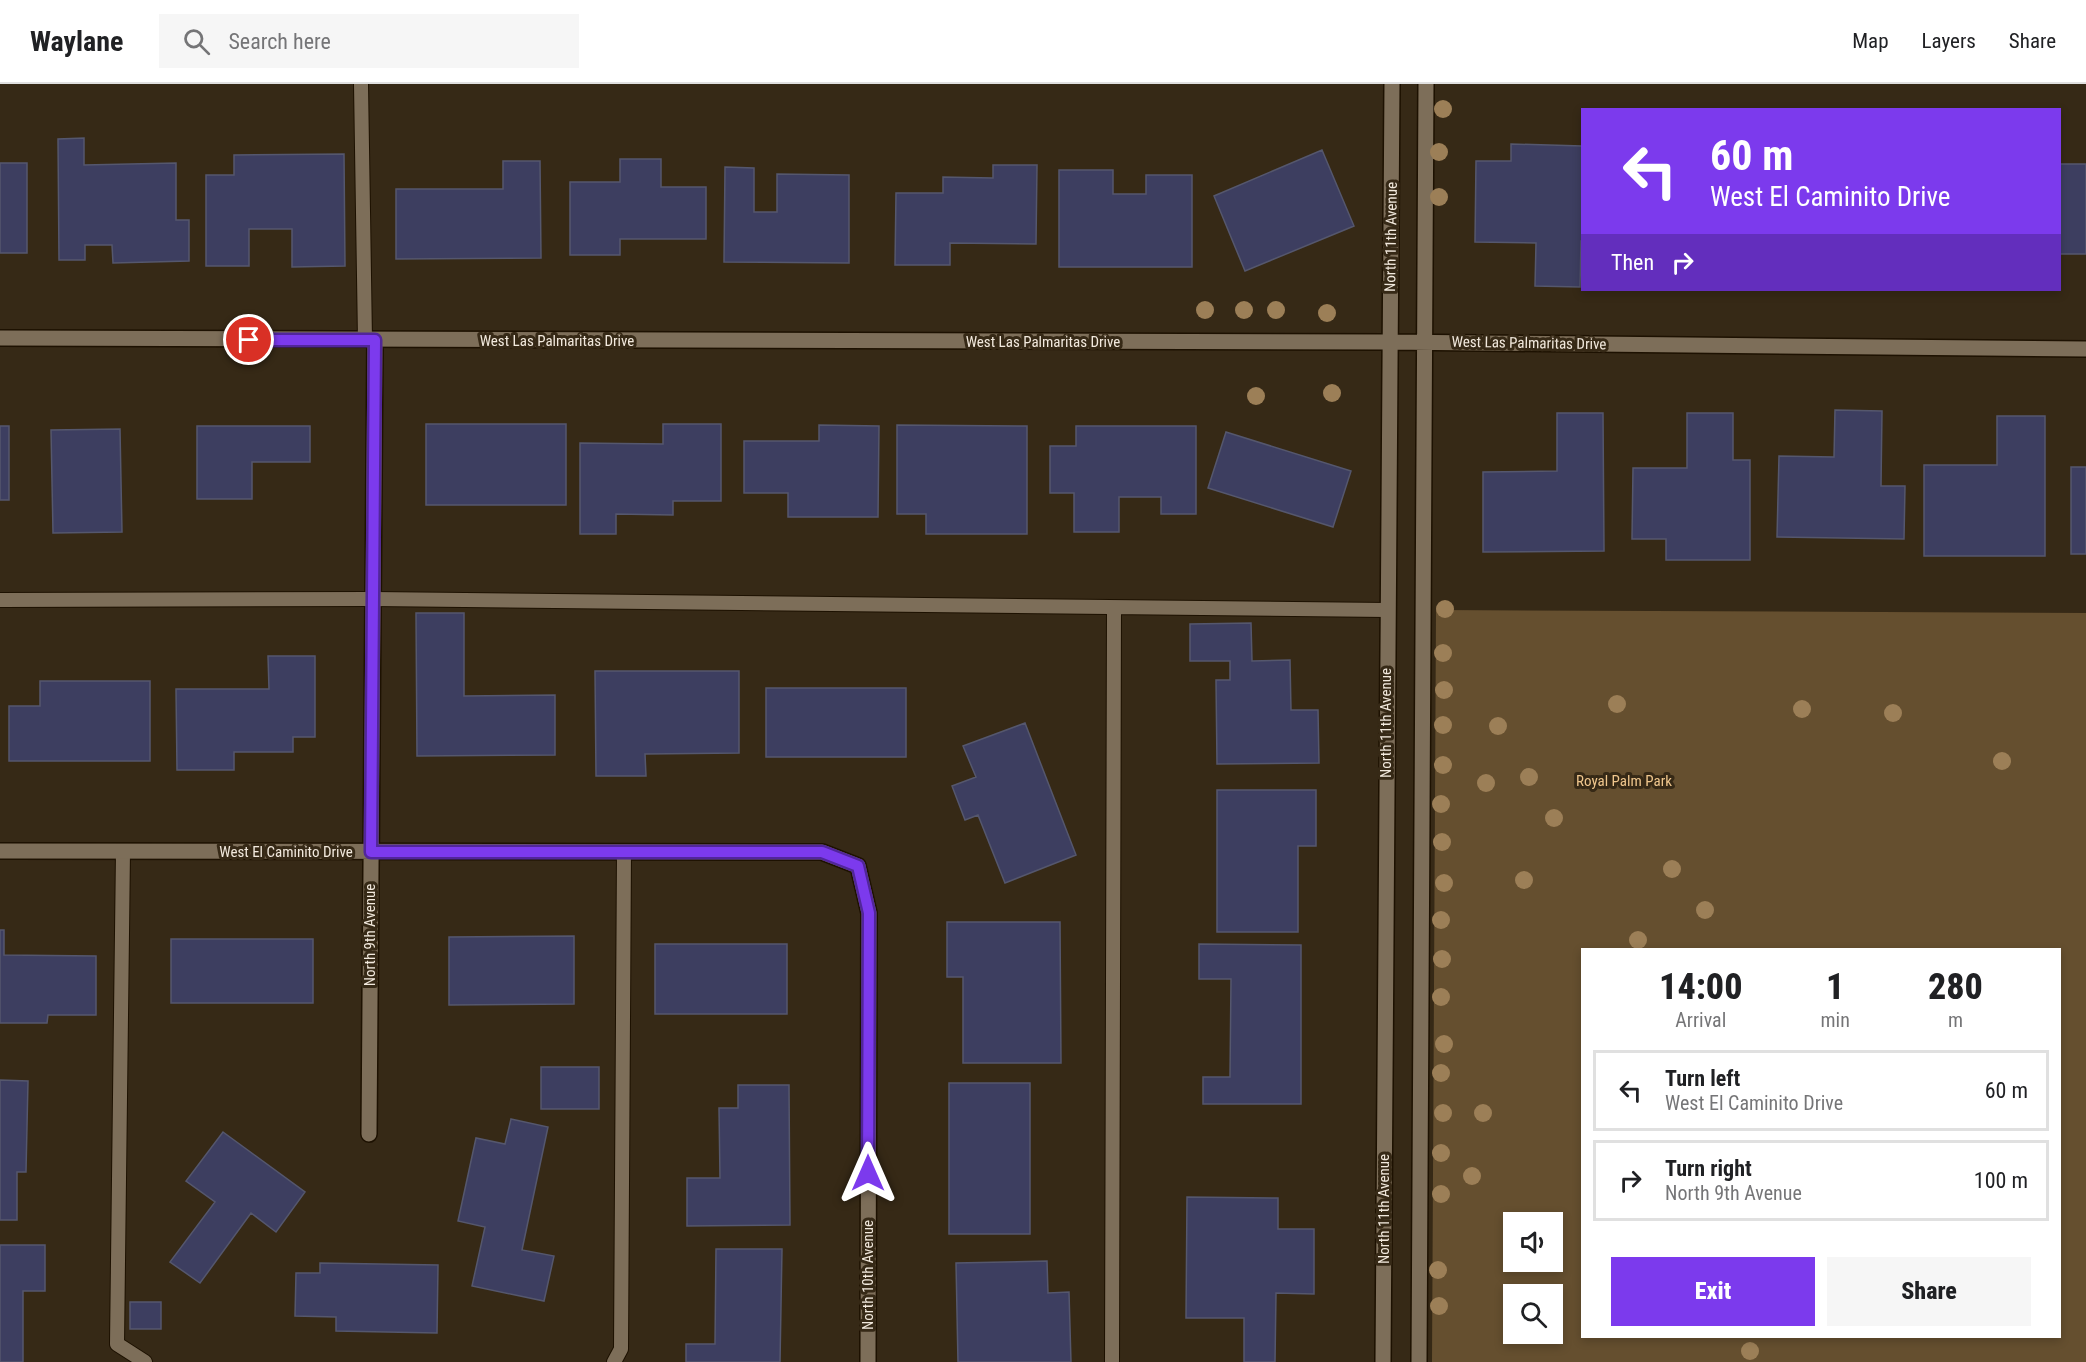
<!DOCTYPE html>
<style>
body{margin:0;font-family:"Roboto Condensed",sans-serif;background:#f6f6f6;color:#202124;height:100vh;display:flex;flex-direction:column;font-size:22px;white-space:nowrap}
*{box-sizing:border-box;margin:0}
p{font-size:20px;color:#757577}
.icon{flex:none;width:33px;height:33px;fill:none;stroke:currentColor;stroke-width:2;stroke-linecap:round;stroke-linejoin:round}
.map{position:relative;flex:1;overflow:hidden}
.sheet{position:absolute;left:1581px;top:864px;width:480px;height:390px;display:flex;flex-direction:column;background:#fff;border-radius:0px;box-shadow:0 3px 9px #0003}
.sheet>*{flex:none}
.banner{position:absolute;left:1581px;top:24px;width:480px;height:183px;border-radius:0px;box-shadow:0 3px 9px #0003;background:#7c3aed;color:#fff;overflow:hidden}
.controls{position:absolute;left:1503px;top:1128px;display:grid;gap:12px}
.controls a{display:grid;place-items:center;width:60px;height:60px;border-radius:0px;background:#fff;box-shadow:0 3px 9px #0003;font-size:30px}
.pin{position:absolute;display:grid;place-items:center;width:51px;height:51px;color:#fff;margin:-26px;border:3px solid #fff;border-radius:50%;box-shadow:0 2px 6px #0007}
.me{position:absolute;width:66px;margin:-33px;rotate:0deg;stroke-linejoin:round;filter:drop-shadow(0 0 4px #0008)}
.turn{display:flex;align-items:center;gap:21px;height:126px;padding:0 30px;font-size:27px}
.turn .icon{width:78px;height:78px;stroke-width:2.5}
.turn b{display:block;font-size:42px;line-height:51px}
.then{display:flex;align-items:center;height:57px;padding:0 30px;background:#0003;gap:12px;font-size:22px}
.eta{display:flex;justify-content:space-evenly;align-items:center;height:102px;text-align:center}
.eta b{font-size:36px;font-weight:800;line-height:42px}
.primary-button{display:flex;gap:12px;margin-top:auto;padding:12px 30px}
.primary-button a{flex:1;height:69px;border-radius:0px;background:#7c3aed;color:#fff;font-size:24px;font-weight:800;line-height:69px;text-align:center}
.primary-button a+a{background:#f6f6f6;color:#202124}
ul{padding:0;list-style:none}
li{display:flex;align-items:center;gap:18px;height:81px;margin:0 12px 9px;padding:0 18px;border:3px solid #e0e0e0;border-radius:0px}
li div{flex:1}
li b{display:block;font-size:22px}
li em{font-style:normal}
header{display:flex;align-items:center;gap:36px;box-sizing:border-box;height:84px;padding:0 30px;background:#fff;border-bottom:2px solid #e0e0e0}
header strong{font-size:28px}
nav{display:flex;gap:33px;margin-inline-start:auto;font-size:21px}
.search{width:420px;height:54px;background:#f6f6f6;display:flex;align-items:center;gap:15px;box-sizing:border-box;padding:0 21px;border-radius:0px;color:#757577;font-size:22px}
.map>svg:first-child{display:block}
.green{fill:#654f2f;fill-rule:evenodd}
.building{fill:#3d3e60;stroke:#55576d;stroke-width:1.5}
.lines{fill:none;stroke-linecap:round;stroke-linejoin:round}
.service-casing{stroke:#1d1101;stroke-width:16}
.minor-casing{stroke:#1d1101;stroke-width:18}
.service{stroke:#7d6e59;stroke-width:14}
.minor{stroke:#7d6e59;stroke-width:15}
.tree{fill:#9c7f57}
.route-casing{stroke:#51269a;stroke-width:15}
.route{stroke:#7c3aed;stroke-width:10}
.labels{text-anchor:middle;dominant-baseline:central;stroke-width:6;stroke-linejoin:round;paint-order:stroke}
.street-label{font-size:15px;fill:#f2e9dd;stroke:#362916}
.park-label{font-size:15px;fill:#efc68d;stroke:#362916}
</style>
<header>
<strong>Waylane</strong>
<div class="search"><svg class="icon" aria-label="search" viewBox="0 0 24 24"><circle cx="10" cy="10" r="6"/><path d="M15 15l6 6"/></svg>Search here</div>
<nav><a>Map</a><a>Layers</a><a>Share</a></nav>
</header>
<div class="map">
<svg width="2086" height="1278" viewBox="0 0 2086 1278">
<rect width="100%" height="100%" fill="#362916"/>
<path class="green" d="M1436,526L2086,529V1278H1432ZM1582,866H2060V1252H1582ZM1514,1138H1552V1178H1514ZM1514,1210H1552V1250H1514Z"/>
<path class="building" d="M84,54V81L176,79V136H189V177L113,179L112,161H85V176H59L58,55Z
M1511,60L1582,62V157H1581L1580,203L1535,202L1536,159L1475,158L1476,77H1511Z
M1322,66L1354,142L1245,187L1214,112Z
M344,70L345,182L292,183V145H249V182H206V91H234V71Z
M620,75H661V103H706V155H620V171H570V98H620Z
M503,77H540L541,174L396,175V105H503Z
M0,79H27V169H0Z
M2060,80H2086V170H2060Z
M993,81H1037L1036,160L950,159V181H895L896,109H943V93L993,94Z
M725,83L754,84V128H777V90L849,91V179L724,178Z
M1059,86H1113V110H1146V91H1192V183H1059Z
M1835,326L1882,327L1881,402H1905L1904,455L1777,453L1779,372L1834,373Z
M1557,329H1603L1604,467L1483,468V388L1557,387Z
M1687,329H1733V376H1750V476H1666V455H1632L1633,384H1687Z
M1997,332H2045V472H1924V381H1997Z
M426,340H566V421H426Z
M663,340H721V417H673V431L616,430V450H580V359L663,360Z
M819,341L879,342L878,433H788V409H744V357H819Z
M897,341L1027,342V450H926V430H897Z
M0,342H9V416H0Z
M197,342H310V378H252V415H197Z
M1076,342H1196V430H1161V413H1119V448H1074V409H1050V362H1076Z
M120,345L122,448L53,449L51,346Z
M1226,348L1351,387L1333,443L1208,404Z
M2071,383H2086V470H2071Z
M416,529H464V612L555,611V671L417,672Z
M1251,539L1252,577L1290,576L1291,626H1318L1319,679L1217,680L1216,596H1230V577H1190V540Z
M268,572H315V653H293V668H234V686H177L176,605H269Z
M595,587H739V669L645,670L646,692H596Z
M40,597H150V677H9V622H40Z
M766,604H906V673H766Z
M1025,639L1076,771L1005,799L978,731L965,736L952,702L976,693L963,662Z
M1217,706H1316V762H1298V848H1217Z
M947,838H1060L1061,979H963V893H947Z
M0,846H4V871L96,872V931H48L47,939H0Z
M574,852V920L449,921V853Z
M171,855H313V919H171Z
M655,860H787V930H655Z
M1199,860L1301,861V1020H1203V993H1230L1231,895H1199Z
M541,983H599V1025H541Z
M0,996L28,997L26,1088H17V1136H0Z
M949,999H1030V1150H949Z
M738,1001H789L790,1141L687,1142V1094H720L719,1024H738Z
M511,1035L548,1043L522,1166L554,1172L544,1217L472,1202L485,1143L458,1137L476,1054L505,1060Z
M223,1048L305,1108L276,1148L251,1129L200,1199L170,1178L215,1118L186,1097Z
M1187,1113L1278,1114V1145H1314V1210L1276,1209L1275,1278H1244V1234H1186Z
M0,1161H45V1207H23V1278H0Z
M716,1165H782L780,1278H686V1260H715Z
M1047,1177L1048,1209L1069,1208L1071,1278H958L956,1179Z
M320,1179L438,1181L437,1249L336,1247V1233L295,1232L296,1189H320Z
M130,1218H161V1245H130Z"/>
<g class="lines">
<defs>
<path id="service" d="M361,0L365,256
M0,516L373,515L1387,526
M123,767L117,1260L145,1278
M614,1278L621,1265L624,768
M1112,1278L1114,524"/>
<path id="minor" d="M0,254L1389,258L2086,265
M0,767L822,768L858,782L869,829L868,1278
M369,1050L375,256
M1383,1278L1392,0
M1419,1278L1426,0"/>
</defs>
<use href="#service" class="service-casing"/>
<use href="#minor" class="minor-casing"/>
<use href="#service" class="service"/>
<use href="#minor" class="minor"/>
</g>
<g class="tree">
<circle cx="1443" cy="25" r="9"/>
<circle cx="1439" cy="68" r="9"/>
<circle cx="1439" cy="113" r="9"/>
<circle cx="1205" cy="226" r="9"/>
<circle cx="1244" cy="226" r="9"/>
<circle cx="1276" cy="226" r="9"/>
<circle cx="1327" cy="229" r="9"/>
<circle cx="1332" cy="309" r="9"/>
<circle cx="1256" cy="312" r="9"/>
<circle cx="1445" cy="525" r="9"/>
<circle cx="1443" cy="569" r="9"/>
<circle cx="1444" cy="606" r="9"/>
<circle cx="1617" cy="620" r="9"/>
<circle cx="1802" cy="625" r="9"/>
<circle cx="1893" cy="629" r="9"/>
<circle cx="1443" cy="641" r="9"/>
<circle cx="1498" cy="642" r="9"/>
<circle cx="2002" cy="677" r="9"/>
<circle cx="1443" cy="681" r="9"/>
<circle cx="1529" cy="693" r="9"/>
<circle cx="1486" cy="699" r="9"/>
<circle cx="1441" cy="720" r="9"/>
<circle cx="1554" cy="734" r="9"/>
<circle cx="1442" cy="758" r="9"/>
<circle cx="1672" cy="785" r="9"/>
<circle cx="1524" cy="796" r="9"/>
<circle cx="1444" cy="799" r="9"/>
<circle cx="1705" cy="826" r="9"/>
<circle cx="1441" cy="836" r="9"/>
<circle cx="1638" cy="856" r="9"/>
<circle cx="1442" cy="875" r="9"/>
<circle cx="1441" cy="913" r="9"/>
<circle cx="1444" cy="960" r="9"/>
<circle cx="1441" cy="989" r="9"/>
<circle cx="1443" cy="1029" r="9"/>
<circle cx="1483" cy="1029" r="9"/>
<circle cx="1441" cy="1069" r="9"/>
<circle cx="1472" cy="1092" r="9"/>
<circle cx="1441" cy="1110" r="9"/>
<circle cx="1438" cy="1186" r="9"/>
<circle cx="1439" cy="1222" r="9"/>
<circle cx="1750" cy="1267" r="9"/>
</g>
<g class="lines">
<defs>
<path id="route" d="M249,256H375L371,768H822L858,782L869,829L868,1089"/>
</defs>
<use href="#route" class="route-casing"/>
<use href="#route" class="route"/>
</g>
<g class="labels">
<g class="street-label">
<text transform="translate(1391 153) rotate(-89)">North 11th Avenue</text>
<text x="557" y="257">West Las Palmaritas Drive</text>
<text x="1043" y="258">West Las Palmaritas Drive</text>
<text transform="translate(1529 259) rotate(1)">West Las Palmaritas Drive</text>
<text transform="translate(1386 639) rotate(-90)">North 11th Avenue</text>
<text x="286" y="768">West El Caminito Drive</text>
<text transform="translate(370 851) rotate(-90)">North 9th Avenue</text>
<text transform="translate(1384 1125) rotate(-90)">North 11th Avenue</text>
<text transform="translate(868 1191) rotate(-90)">North 10th Avenue</text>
</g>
<g class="park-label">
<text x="1624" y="697">Royal Palm Park</text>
</g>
</g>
</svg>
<div class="controls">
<a><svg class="icon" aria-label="sound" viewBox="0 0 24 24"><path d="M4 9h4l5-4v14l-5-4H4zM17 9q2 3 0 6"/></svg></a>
<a><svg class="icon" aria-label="search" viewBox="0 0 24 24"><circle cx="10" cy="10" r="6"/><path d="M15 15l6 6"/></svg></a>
</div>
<div class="pin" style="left:249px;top:256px;background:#d93025"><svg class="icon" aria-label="arrive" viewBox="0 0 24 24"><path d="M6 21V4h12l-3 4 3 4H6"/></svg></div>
<svg class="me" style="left:868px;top:1089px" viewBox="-20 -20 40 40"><path d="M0-17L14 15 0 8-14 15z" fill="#7c3aed" stroke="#fff" stroke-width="4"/></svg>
<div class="banner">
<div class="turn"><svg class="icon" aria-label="left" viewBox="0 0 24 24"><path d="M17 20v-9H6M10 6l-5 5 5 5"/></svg><div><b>60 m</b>West El Caminito Drive</div></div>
<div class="then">Then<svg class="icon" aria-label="right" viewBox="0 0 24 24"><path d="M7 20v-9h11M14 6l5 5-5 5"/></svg></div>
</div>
<section class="sheet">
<div class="eta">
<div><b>14:00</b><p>Arrival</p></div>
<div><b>1</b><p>min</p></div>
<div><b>280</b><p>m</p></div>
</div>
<ul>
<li><svg class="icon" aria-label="left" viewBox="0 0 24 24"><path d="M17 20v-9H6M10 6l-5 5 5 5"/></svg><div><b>Turn left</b><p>West El Caminito Drive</p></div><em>60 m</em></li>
<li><svg class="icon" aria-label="right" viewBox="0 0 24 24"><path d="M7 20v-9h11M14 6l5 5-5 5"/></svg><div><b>Turn right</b><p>North 9th Avenue</p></div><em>100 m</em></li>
</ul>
<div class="primary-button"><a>Exit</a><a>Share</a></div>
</section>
</div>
